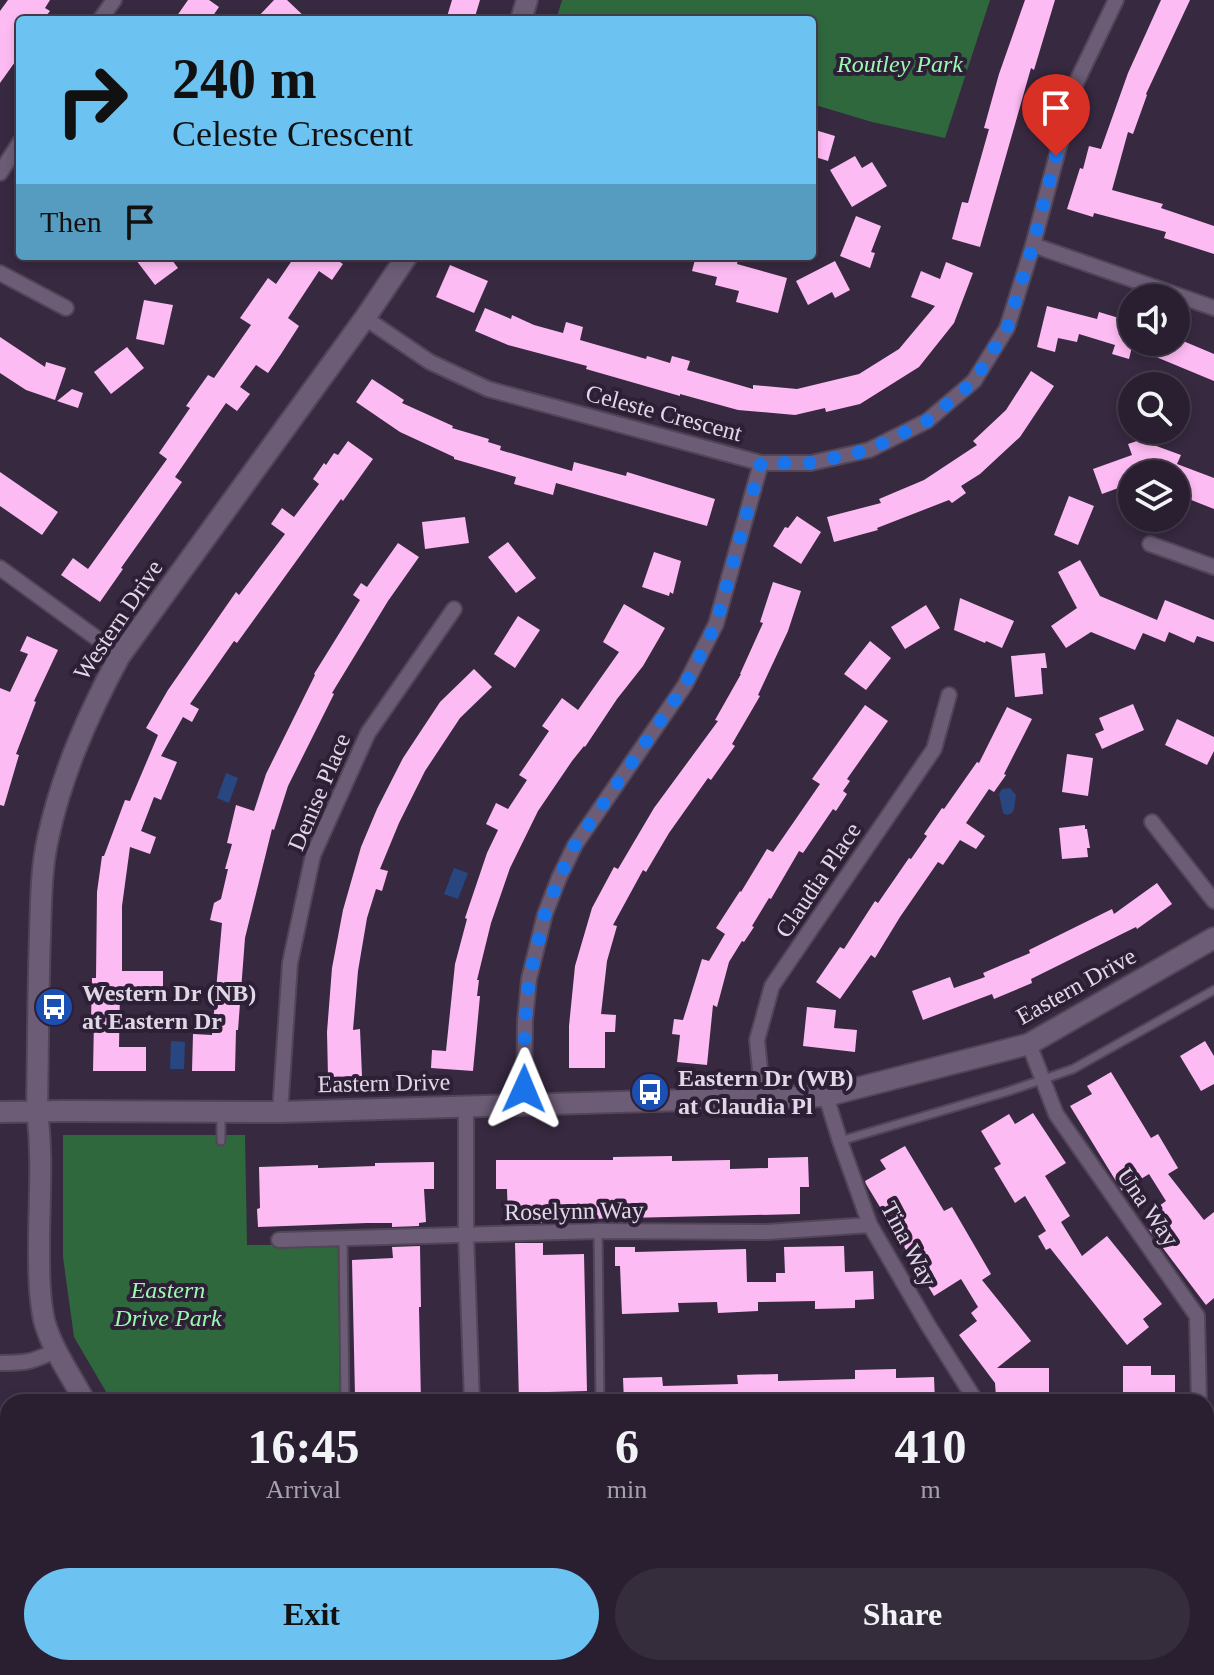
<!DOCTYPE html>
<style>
body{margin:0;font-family:"Times New Roman",serif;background:#352c3c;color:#f1f3f6;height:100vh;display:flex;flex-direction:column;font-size:30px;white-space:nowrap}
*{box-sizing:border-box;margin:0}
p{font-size:26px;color:#a5a2ab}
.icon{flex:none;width:44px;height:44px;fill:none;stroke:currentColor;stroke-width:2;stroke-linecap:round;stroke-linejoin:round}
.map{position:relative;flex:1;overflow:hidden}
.sheet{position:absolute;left:0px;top:1394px;width:1214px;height:282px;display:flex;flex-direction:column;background:#291f30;border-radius:24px 24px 0 0;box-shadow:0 4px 12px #0003,0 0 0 2px #453d4c}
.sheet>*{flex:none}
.guide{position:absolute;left:16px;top:16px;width:800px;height:244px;border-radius:8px;box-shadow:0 4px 12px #0003,0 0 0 2px #453d4c;background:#6cc3f2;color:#111;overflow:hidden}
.controls{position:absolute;left:1118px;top:284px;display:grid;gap:16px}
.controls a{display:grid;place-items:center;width:72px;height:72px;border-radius:50%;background:#291f30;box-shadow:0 4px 12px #0003,0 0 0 2px #453d4c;font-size:40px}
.pin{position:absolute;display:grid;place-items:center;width:68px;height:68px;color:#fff;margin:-82px -34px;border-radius:50% 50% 50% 0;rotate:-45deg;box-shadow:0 0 8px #0007}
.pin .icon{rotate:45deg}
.me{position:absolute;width:88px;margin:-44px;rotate:1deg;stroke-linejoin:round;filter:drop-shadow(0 0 6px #0008)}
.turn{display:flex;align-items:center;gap:28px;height:168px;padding:0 24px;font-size:36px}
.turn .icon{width:104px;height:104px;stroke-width:2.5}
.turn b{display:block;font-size:56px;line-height:68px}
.then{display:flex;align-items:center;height:76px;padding:0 24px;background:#0003;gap:16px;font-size:30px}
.eta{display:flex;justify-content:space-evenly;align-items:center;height:136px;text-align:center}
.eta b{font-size:48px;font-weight:800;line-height:56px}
.cta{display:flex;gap:16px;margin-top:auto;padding:16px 24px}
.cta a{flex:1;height:92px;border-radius:48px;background:#6cc3f2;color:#111;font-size:32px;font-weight:800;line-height:92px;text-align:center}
.cta a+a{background:#352c3c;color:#f1f3f6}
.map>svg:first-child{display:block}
.green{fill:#30683e}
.water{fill:#284781}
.building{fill:#fdbbf3}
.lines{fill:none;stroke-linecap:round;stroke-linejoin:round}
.lane-casing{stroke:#514558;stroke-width:11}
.street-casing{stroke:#514558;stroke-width:18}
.secondary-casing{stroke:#514558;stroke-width:24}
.lane{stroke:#6c5c76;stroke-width:7}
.street{stroke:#6c5c76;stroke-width:14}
.secondary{stroke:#6c5c76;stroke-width:20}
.route{stroke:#1a73e8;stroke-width:14;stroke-dasharray:0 25.2}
.labels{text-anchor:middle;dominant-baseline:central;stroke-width:8;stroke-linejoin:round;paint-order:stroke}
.park-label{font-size:24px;font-style:italic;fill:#9bf9af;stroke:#2d1f35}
.street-label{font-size:24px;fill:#e1d8e7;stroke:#2d1f35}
.poi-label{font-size:24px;font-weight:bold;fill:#e1d8e7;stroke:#2d1f35;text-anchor:start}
</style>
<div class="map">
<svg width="1214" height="1675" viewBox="0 0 1214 1675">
<rect width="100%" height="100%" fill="#372940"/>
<path class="green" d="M562,0H990L945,138L872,122L812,104V20H556Z
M63,1135H245L247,1245H338L340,1402H112L74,1337L63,1257Z
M1206,1452L1214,1453V1675H224V1668H1206Z
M0,1486H8V1668H179V1670L0,1672Z"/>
<path class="water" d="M226,773L238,778L229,803L217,798Z
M1010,788L1016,795L1014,809L1012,813L1007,815L1003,813L999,794L1002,789Z
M454,868L468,873L458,899L444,894Z
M171,1041L185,1042L184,1069H170Z"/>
<path class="building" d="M8,0H50L45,8L50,11L43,20H20V55L0,83V11Z
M188,0H209L219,7L210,20H174Z
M274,0H287L308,20H255Z
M452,0H480L474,20H446Z
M1025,0H1055L1034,70L1031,68L980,247L952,239L962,202L968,203L989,129L984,128L999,74Z
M1161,0H1190L1146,94L1147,95L1133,134L1128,132L1112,190L1163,204L1161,208L1214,226V254L1164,238L1166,232L1094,213L1093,217L1067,209L1080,168L1083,169L1089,146L1101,149L1128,73Z
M812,129L835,136L828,161L812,156Z
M855,156L862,168L872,162L887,186L852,207L830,170Z
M856,216L881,226L871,252L875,253L870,268L840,256Z
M133,256H169L178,268L155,285Z
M295,256H331L343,264L332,280L319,271L288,318L299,326L281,354L268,373L256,365L240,387L250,394L237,411L226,403L175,477L182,482L121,568L123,569L100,602L61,575L73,558L88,569L167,459L159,453L190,408L186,406L208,375L214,378L251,325L240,318L268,278L276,284Z
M696,256H739L737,264L787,278L778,313L736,302L739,291L715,285L717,277L692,271Z
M835,261L850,290L835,298L832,292L808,305L796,281Z
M946,262L973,273L954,323L919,367L860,404L826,412L825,408L795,415L738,410L680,394V396L586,369L587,366L508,345L475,331L485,308L511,319L512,315L534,325L563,333L566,322L583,327L580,340L646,359L647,356L670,363L672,356L690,361L687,370L753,389V385L797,389L859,374L899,349L935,306L911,297L921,271L940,279Z
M450,265L488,281L474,313L436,297Z
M144,300L173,305L164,345L136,339Z
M1047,306L1097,319L1099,312L1132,322V342H1176V338L1214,354V381L1132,347L1129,359L1112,354L1115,345L1079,334L1077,342L1058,338L1055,352L1037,347Z
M0,337L45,367L46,362L66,368L55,400L26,390L0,373Z
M127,347L144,368L111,394L94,372Z
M1031,371L1054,386L1020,437L980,474L961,486L966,493L952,503L949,500L877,528L878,530L834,542L827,517L881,503L879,499L924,480L977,445L973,441L1006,410Z
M372,379L404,400L402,403L453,426L452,428L489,439L488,442L501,446L500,450L572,471L574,462L626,476L627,472L715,499L707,526L556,483L553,495L514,484L516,477L454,459V457L400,432L356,402Z
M72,389L83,393L78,408L57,401Z
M1140,440L1181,455L1177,464L1214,478V509L1176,494V467L1173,474H1132V483L1102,494L1093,469L1132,455L1128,444Z
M348,441L373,459L343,501L341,499L237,643L234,641L190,704L199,709L192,722L183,717L161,756L177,762L161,800L154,797L141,831L156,837L150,854L130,847L122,906V971H163V992H120L119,1047H146V1071H93L94,1020H91L92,978H96L97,892L102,856H104L125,800L130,801L158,735L146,728L168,690L236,592L239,595L285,534L271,524L282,508L294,517L319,484L313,479L324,463L326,465L334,453L338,455Z
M0,472L58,512L42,535L0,506Z
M1069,496L1094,506L1078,545L1054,535Z
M797,516L821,532L801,564L773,546L785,527L788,528Z
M465,517L469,543L425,549L422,522Z
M508,542L536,578L516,593L488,557Z
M398,543L419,557L388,601L332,693L334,694L288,786L274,830L272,829L245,938L238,1030H236L235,1071H192L193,1034L212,1035L222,923L210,920L214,903L221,899L228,869H225L232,844L227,843L236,805L254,811L266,774L315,675L314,674L360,600L353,595L361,583L367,587Z
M654,552L681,561L673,594L670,592L669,596L642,587Z
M1080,560L1100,596L1157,620L1165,600L1214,620V642L1197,636L1194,643L1169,632L1165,642L1143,633L1135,650L1091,632L1066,648L1051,626L1077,608L1058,572Z
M773,582L801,591L788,631L758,695L760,696L732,744L735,746L711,780L708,778L669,833L646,872L643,870L613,925L617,926L607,961L601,1014L616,1015L615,1032H605V1068H569V1026L575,966L592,908L614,867L618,869L654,808L718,721L715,720L741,674H740L763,623L760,622Z
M960,598L1014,621L1002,648L986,641L985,643L954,630Z
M624,604L665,628L643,666L617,699L585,747L584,746L572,761L538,811L510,868L491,923L477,980H479L477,996H480L473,1071L431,1068L432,1050L446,1051L455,964L467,919L465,918L487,853L498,830L486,824L496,803L508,809L527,780L519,775L549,731L542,726L562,698L578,710L619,652L603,642Z
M926,605L940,628L905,649L891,627Z
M518,616L540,630L515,668L494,654Z
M27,636L58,650L34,701L36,702L16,754L19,755L4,806L0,805V688L10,692L28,654L20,651Z
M870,641L891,658L866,690L844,674Z
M1045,653L1047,668H1041L1043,694L1015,697L1011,656Z
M474,669L492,687L460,718L425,771L399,823L380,869L388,871L382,891L376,889L367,918L358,971L353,1030L360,1029L362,1076L328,1077L327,1032L332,968L343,910L361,847L377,809L403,758L440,702Z
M1133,704L1144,730L1102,749L1095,734L1104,730L1099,718Z
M865,705L888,721L847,779L850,781L843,791L847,794L836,811L833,809L803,853L799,851L771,899L769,898L752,926L754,927L744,942L742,941L729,962L717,1007L713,1005L707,1065L677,1062L680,1035L672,1034L674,1019L683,1020L702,959L709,961L725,934L716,928L740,891L741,892L767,849L773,852L820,784L812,779Z
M1007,707L1032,719L1004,774L1006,775L994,792L989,789L966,823L985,836L976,849L960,840L943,865L938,862L900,917L875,958L871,955L840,999L816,982L840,947L844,949L875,901L878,903L909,858L911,859L927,836L924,834L942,808L944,809L977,762L979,763Z
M1177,719L1214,737V751L1207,765L1165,745Z
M1067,754L1093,758L1088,796L1062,792Z
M1085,825V829H1087L1090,848H1087L1088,857L1062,859L1059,828Z
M1157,883L1172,904L1137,929L1136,927L1031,979L1032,983L994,999L992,994L923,1020L912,991L950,977L954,988L985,977L983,973L1030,953L1029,950L1112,909L1114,914Z
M807,1007L836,1010L834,1028L857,1030L855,1052L803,1046Z
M1205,1041L1214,1056V1084L1201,1091L1180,1056Z
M1111,1072L1151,1138L1158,1134L1178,1168L1168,1174L1204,1220L1214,1212V1298L1206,1305L1147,1227L1164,1214L1159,1206L1166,1201L1149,1174L1122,1191L1070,1106L1092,1094L1087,1086Z
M1033,1113L1066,1163L1045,1176L1070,1216L1061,1222L1082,1256L1107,1236L1162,1304L1143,1319L1149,1327L1127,1345L1050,1248L1046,1250L1038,1236L1046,1231L1025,1196L1015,1203L994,1168L1001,1164L981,1131L1009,1114L1015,1124Z
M905,1146L944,1211L952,1207L991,1274L982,1280L1031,1341L997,1368H1049V1402H1021V1397H996L995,1383L959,1335L977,1321L971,1313L978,1307L961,1279L934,1296L866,1184L865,1181L886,1169L880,1160Z
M672,1156V1161L730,1160V1169L768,1168V1158L808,1157L809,1187H800V1214L542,1220V1223H515L514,1220L508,1221L507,1189H496V1160H613V1157Z
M434,1162V1189H424L426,1222L419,1223V1226L392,1227V1223H367L258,1227L257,1209L260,1208L259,1167L318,1165V1168L375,1166V1163Z
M515,1243H543V1255L584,1254L587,1391L549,1392L550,1402H519Z
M420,1246L421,1307H419L421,1402H393V1396H355L352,1260L393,1258L392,1247Z
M844,1246L845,1272L873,1271L874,1299L855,1300V1308L815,1309V1301L758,1302V1311L718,1313L717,1302L678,1303L679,1312L622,1314L620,1266H615V1247H635V1252L746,1249L747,1282H776V1273H785L784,1247Z
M1123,1366H1151V1375H1175V1395H1151V1402H1123Z
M896,1369V1378L934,1377L935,1402H895V1397L856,1398V1402H624L623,1378L662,1377L663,1386L738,1384L737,1375L778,1374V1381L855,1379V1370Z"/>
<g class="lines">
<defs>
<path id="lane" d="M221,1115V1141
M840,1141L1009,1091L1073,1069L1214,990
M598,1231L600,1402
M343,1239L345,1402
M479,1675V1668"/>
<path id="street" d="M100,20L114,0
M0,173L20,142
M1033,245L1214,308
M0,273L66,308
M365,318L430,362L488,389L761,463H811L869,450L927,421L974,381L1007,328L1033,245L1076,83L1116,0
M1150,544L1214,567
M0,568L106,645L119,657
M1152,822L1214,901
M1029,1044L1056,1114L1197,1316L1199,1402
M826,1096L840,1141L870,1225L928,1325L974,1398V1402
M763,1099L757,1040L772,986L934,749L949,695
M524,1106L525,1021L529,979L545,914L559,878L575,845L685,685L716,624L761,463
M466,1107V1234L472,1402
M280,1112L290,963L313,855L368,733L454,609
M279,1240L598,1231L767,1232L870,1225
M0,1363C26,1363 32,1362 55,1351
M1206,1445L1214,1444"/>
<path id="secondary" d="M521,20L527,0
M0,1112L63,1111L280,1112L826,1096L1029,1044L1214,938
M85,1402C71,1375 52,1350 44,1320C39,1296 39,1271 39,1247C39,1202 43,1156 37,1112C38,1053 38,994 40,935C41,903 41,869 48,838C62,773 88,715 119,657L365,318L407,256
M198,1668V1675"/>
</defs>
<use href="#lane" class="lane-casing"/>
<use href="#street" class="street-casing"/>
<use href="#secondary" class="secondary-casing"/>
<use href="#lane" class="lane"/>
<use href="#street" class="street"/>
<use href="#secondary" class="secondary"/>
</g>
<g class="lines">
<path class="route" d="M524,1089L525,1021L529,979L545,914L559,878L575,845L685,685L716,624L761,463H811L869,450L927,421L974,381L1007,328L1033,245L1056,156"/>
</g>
<defs>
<symbol id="bus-disc" viewBox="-11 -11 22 22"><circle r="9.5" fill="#1a4fb4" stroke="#2d1f35"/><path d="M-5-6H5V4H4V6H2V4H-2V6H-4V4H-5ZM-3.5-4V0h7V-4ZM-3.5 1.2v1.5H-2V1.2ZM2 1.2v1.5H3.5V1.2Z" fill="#fff"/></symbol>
</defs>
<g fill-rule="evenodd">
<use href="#bus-disc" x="32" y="985" width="44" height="44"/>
<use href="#bus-disc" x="628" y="1070" width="44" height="44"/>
</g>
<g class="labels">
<g class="park-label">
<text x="900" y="64">Routley Park</text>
<text x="168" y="1290">Eastern<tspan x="168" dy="28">Drive Park</tspan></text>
</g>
<g class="street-label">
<text transform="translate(664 413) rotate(15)">Celeste Crescent</text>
<text transform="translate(118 620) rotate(-56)">Western Drive</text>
<text transform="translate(319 792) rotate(-67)">Denise Place</text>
<text transform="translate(818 880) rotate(-56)">Claudia Place</text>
<text transform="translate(1076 986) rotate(-29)">Eastern Drive</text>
<text transform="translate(384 1083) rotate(-1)">Eastern Drive</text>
<text transform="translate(1148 1207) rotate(55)">Una Way</text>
<text transform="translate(574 1211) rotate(-1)">Roselynn Way</text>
<text transform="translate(909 1244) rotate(62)">Tina Way</text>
</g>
<g class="poi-label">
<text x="82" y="993">Western Dr (NB)<tspan x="82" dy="28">at Eastern Dr</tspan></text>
<text x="678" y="1078">Eastern Dr (WB)<tspan x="678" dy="28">at Claudia Pl</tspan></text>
</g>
</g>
</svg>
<div class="controls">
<a><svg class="icon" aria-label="sound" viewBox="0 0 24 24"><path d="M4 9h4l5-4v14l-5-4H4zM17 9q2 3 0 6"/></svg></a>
<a><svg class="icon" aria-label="search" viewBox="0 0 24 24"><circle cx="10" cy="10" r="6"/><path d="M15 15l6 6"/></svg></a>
<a><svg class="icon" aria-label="layers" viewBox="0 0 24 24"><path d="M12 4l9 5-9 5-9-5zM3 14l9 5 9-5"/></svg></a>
</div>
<div class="pin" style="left:1056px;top:156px;background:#d93025"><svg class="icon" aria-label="arrive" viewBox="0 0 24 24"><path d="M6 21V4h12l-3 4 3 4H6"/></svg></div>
<svg class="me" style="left:524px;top:1089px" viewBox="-20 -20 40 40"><path d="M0-17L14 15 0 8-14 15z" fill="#1a73e8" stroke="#fff" stroke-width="4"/></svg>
<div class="guide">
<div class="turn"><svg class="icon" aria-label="right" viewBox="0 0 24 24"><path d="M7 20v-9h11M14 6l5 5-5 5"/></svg><div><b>240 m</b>Celeste Crescent</div></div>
<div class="then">Then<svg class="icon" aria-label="arrive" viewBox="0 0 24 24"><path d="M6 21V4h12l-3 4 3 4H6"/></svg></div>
</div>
<section class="sheet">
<div class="eta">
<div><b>16:45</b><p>Arrival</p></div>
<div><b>6</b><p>min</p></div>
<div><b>410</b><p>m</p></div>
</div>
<div class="cta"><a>Exit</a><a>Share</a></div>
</section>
</div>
